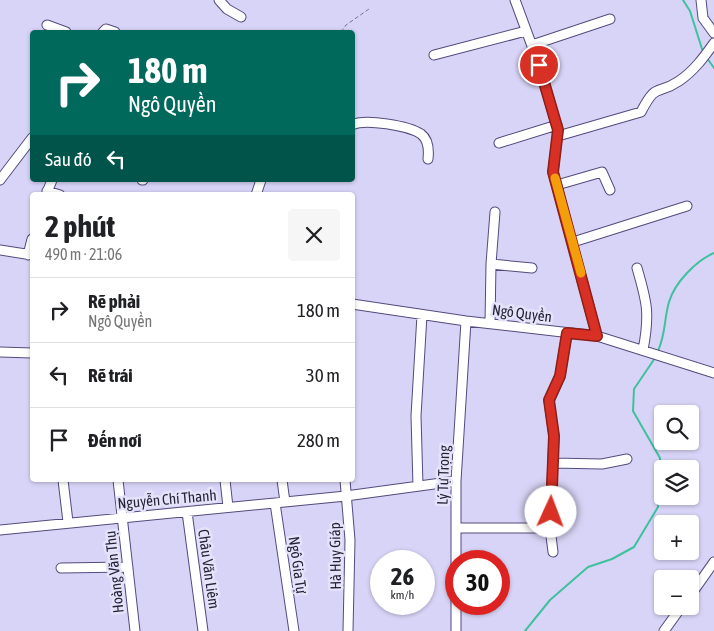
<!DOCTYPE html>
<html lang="vi">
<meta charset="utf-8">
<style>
body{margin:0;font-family:"Asap Condensed",sans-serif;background:#f6f6f6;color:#202124;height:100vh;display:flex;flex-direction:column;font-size:19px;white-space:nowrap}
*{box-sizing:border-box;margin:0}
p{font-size:16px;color:#757577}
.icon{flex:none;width:28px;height:28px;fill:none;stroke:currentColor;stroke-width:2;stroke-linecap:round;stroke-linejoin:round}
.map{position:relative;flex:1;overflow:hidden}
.drawer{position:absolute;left:30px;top:192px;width:325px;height:290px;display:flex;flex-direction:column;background:#fff;border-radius:5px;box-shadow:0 1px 4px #0004}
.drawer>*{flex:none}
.top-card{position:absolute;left:30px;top:30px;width:325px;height:152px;border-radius:5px;box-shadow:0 1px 4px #0004;background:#00695c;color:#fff;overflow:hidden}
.tools{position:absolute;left:654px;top:405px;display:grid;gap:10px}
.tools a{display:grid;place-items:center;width:45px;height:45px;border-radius:5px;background:#fff;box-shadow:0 1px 4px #0004;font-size:25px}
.speed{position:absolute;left:370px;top:550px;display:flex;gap:10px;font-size:25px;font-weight:700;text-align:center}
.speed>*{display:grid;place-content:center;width:65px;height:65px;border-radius:50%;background:#fff;box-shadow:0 1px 4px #0004;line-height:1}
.speed small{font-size:12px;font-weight:400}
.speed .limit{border:8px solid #d22;background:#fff;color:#111}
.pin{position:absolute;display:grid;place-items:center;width:42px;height:42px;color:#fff;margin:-21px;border:2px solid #fff;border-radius:50%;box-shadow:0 1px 5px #0007}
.me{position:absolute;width:55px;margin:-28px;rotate:2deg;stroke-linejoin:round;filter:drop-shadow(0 0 4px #0008)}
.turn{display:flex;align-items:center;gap:18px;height:105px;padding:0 15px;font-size:22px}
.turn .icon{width:65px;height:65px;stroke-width:2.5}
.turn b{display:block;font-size:35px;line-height:42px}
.then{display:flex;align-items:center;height:48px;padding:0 15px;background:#0003;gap:10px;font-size:19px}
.round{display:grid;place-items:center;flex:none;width:52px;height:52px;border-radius:5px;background:#f6f6f6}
.overview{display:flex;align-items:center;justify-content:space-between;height:85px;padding:0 15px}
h1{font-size:30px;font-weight:700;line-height:38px}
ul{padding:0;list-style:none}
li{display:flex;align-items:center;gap:15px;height:65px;padding:0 15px;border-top:1px solid #e0e0e0}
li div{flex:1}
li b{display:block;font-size:19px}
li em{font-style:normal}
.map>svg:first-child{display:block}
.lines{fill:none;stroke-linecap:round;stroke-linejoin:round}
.stream{stroke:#3fc19d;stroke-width:2}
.minor-casing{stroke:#534b7d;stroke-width:11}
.path{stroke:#77738f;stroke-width:1;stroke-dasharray:4 2.5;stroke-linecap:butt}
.minor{stroke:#fff;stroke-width:9}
.route-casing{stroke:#8d1f18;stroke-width:12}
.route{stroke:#d93025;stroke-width:9}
.slow{stroke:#f59e0b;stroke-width:9}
.labels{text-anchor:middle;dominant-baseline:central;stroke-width:5;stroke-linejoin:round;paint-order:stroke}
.street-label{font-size:15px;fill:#262338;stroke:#e5e3fa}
</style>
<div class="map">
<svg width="714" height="631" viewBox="0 0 714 631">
<rect width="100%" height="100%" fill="#d8d4f7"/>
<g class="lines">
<path class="stream" d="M683,0L690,11L703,52
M707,58L714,68
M658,351C666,333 664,319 669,302C675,282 696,261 714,253
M525,631L550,600L588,567L612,559L634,547L658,507L660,458L633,411L634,389L655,358"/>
<defs>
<path id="minor" d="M219,0L227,9L241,17
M515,0L539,65L558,130L553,172L597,336
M701,0L703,18L714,33
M47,25L66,32
M103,32L106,29L115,32
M532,45L610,19
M434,55L526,31
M352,125C365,118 409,126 421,134C429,140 429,150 428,159
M558,136L641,112C657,81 657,96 679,81C694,71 704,57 714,43
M499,143L557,125
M0,180L32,138
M142,180H143
M557,185L602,172L610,190
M47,191L60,195
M46,195L52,180
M256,195L261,180
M573,242L687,206
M0,250L32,255
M28,255L32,239
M491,264L532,268
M637,268C647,302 650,314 643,350
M352,304L466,321L597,336L714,373
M490,323L491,264L495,212
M0,352L32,353
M553,463L602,464L627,459
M63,480L68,522
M118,480L135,631
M225,480L228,507
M282,480L285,502
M345,480L350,540L348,631
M418,486L416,416L422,315
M275,503L294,631
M187,512L203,631
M456,528H550L554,436L549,401L560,376L567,333
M550,528L553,552
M0,530L346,496L456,481
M61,568L128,567
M690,596L714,562
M456,631V481L466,321
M664,631L682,606"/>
</defs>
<use href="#minor" class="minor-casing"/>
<path class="path" d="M341,32L346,25L369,9"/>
<use href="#minor" class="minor"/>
</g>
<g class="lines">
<defs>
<path id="route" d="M539,65L558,130L553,172L597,336L567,333L560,376L549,400L554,436L551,512"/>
</defs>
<use href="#route" class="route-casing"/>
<use href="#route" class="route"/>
<path class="slow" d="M555,178L581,273"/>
</g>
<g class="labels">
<g class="street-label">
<text transform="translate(522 313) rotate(7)">Ngô Quyền</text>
<text transform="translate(443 475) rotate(-88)">Lý Tự Trọng</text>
<text transform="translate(167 499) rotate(-5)">Nguyễn Chí Thanh</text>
<text transform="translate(335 556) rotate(-91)">Hà Huy Giáp</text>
<text transform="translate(298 565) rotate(82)">Ngô Gia Tự</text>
<text transform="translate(209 569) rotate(82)">Châu Văn Liêm</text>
<text transform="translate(114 572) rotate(-96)">Hoàng Văn Thụ</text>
</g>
</g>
</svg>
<div class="tools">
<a><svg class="icon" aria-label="search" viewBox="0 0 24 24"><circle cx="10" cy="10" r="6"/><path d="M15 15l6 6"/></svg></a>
<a><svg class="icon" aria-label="layers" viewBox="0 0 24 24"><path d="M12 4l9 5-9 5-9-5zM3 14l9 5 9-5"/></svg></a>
<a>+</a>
<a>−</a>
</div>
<div class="speed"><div>26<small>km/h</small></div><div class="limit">30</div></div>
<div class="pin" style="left:539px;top:65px;background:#d93025"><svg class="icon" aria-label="arrive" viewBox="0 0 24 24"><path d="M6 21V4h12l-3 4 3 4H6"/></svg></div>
<svg class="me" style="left:551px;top:512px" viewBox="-20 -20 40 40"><circle r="19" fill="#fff"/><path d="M0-13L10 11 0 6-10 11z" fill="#d93025"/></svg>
<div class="top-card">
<div class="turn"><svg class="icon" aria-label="right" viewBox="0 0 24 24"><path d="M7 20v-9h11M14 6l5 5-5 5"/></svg><div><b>180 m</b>Ngô Quyền</div></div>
<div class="then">Sau đó<svg class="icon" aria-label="left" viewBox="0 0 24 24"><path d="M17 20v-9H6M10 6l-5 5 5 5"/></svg></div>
</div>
<section class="drawer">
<div class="overview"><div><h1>2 phút</h1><p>490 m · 21:06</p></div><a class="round"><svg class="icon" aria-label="close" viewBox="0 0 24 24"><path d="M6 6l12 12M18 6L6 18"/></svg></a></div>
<ul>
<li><svg class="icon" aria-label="right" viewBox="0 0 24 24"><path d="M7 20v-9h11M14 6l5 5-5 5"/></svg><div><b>Rẽ phải</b><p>Ngô Quyền</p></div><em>180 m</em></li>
<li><svg class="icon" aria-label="left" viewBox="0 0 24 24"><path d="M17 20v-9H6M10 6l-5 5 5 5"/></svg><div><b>Rẽ trái</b></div><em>30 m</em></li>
<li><svg class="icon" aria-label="arrive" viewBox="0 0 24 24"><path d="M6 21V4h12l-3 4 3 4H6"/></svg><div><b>Đến nơi</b></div><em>280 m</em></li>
</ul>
</section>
</div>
